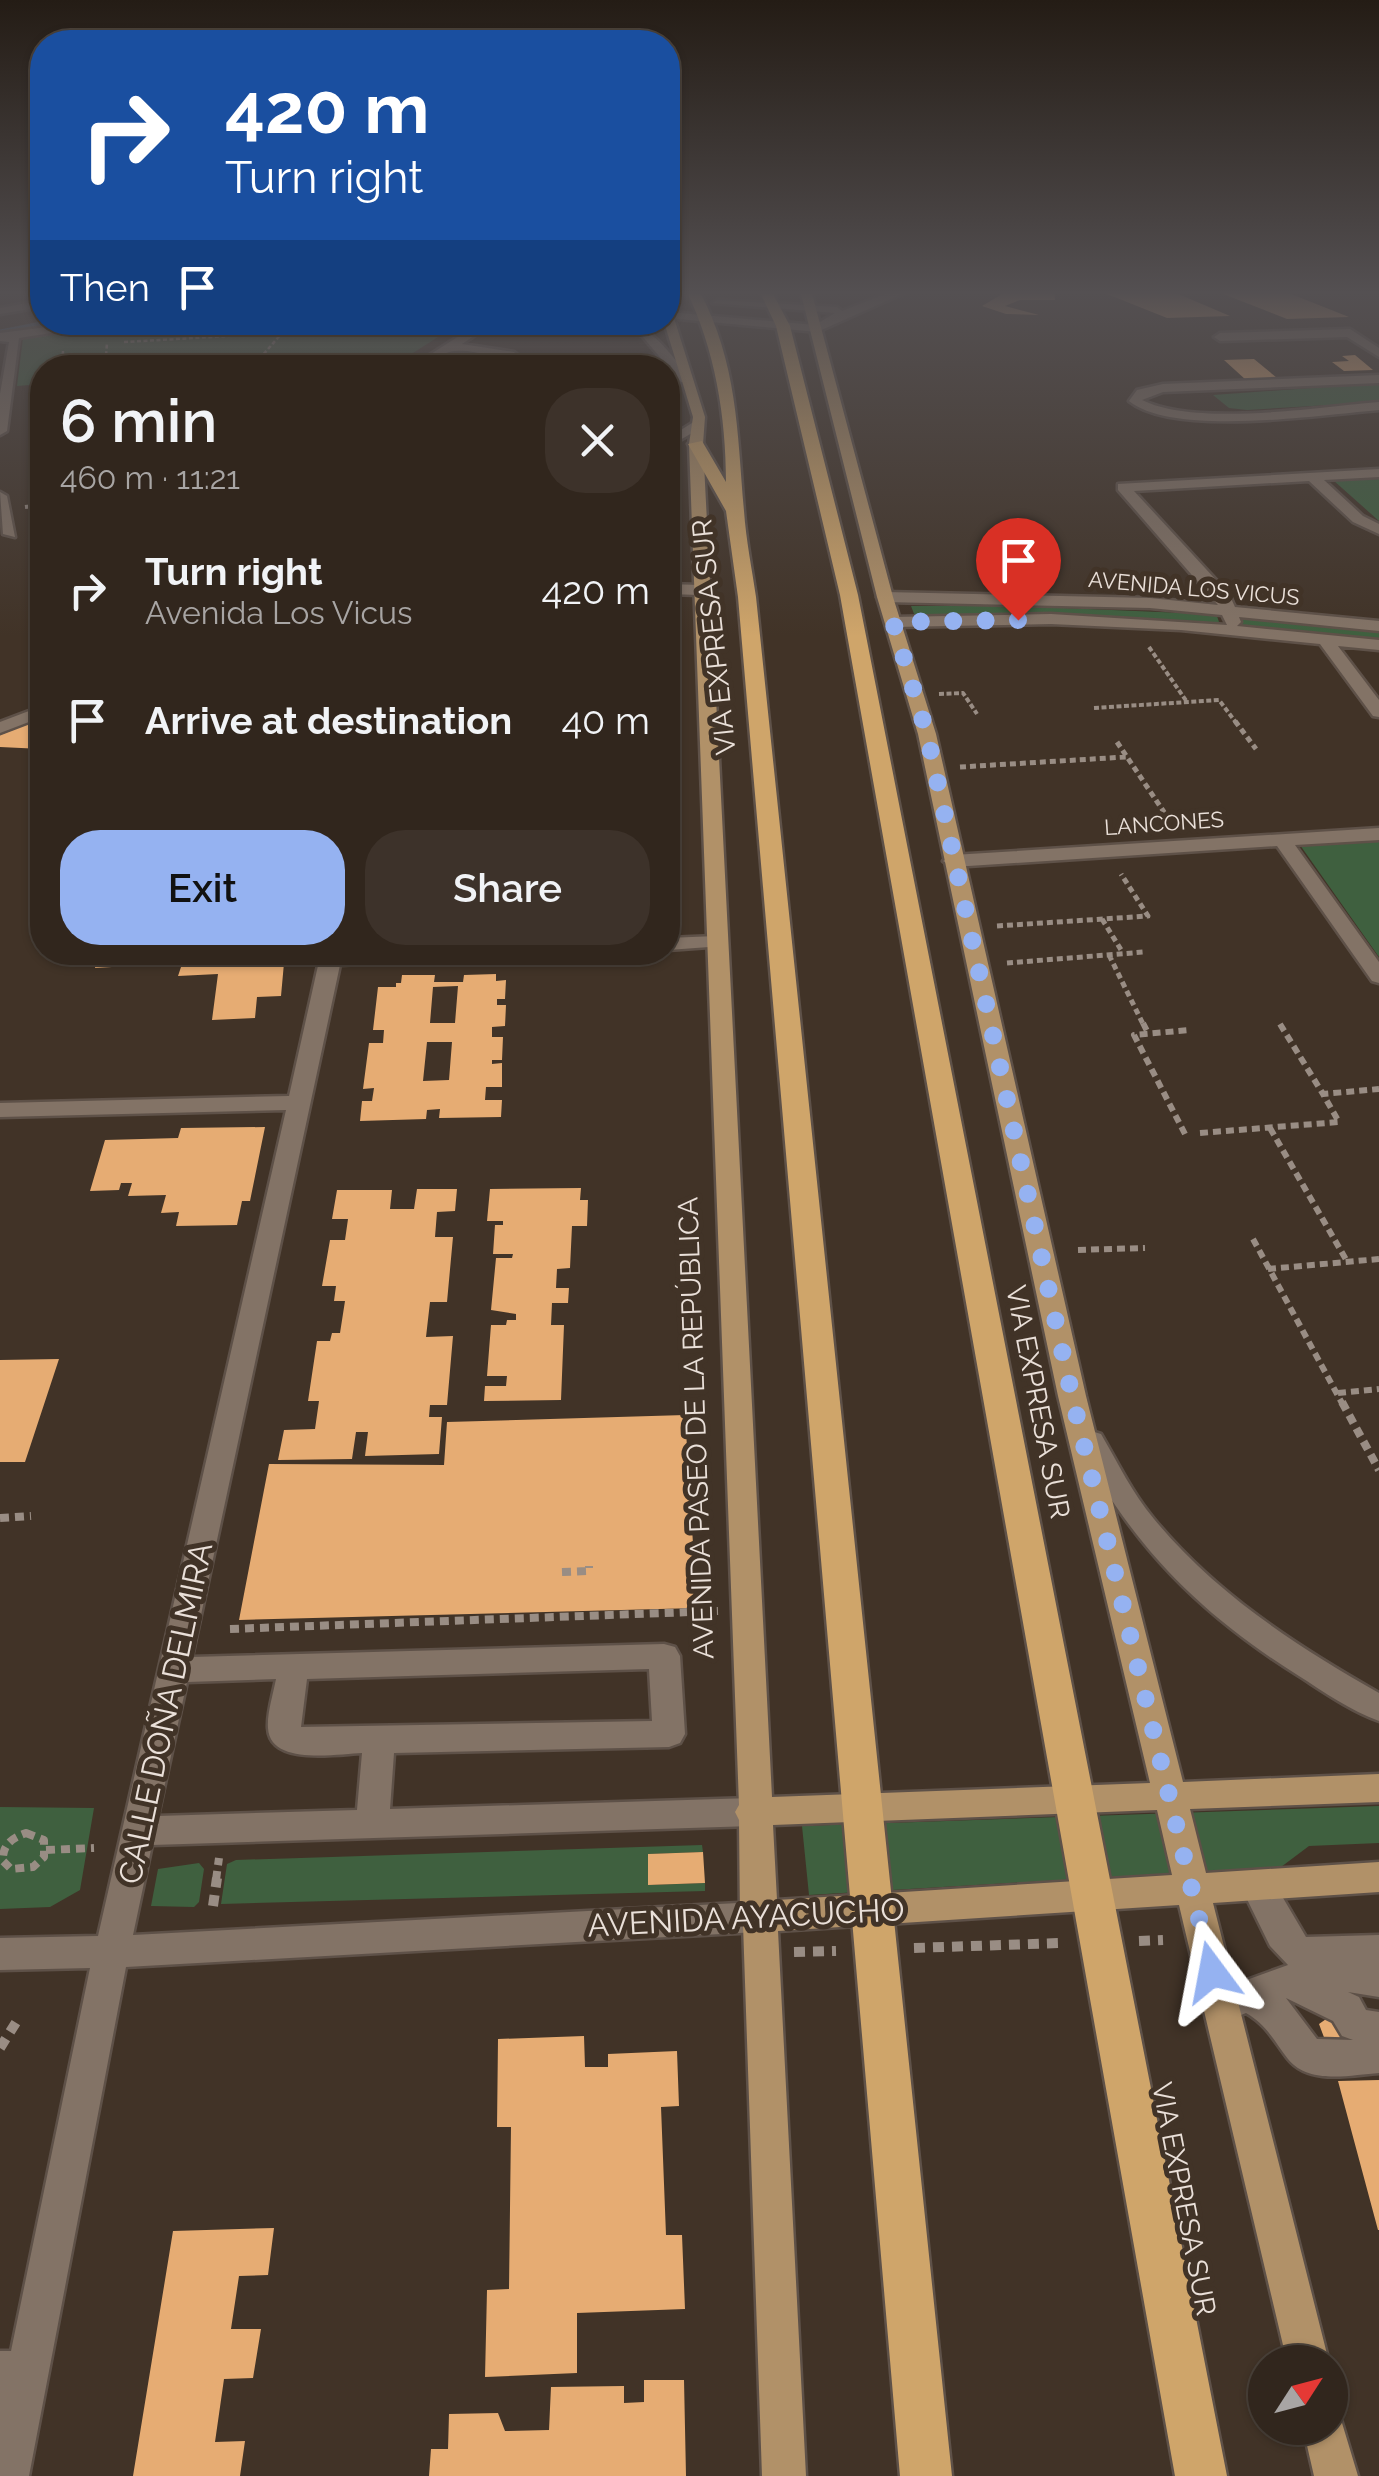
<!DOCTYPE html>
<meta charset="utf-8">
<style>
body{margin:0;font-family:Raleway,sans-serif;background:#3d322a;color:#f1f3f6;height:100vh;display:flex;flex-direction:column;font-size:38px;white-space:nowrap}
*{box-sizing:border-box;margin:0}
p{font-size:32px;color:#a8a5a4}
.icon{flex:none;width:55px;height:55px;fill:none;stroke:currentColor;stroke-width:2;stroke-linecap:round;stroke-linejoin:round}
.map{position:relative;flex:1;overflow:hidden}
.drawer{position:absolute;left:30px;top:355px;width:650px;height:610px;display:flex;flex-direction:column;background:#31261d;border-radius:40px;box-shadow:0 2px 8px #0004,0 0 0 2px #4c433b}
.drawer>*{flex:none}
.banner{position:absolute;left:30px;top:30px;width:650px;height:305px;border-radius:40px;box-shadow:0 2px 8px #0004,0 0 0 2px #4c433b;background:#1a4fa0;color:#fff;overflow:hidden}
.needle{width:65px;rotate:54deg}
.tools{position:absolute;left:1248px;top:2345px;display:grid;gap:20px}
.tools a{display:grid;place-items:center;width:100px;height:100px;border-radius:50%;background:#31261d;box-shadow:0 2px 8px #0004,0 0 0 2px #4c433b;font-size:50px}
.pin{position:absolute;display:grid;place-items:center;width:85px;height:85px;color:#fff;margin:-102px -42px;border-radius:50% 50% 50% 0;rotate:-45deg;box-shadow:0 0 10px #0007}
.pin .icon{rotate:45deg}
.me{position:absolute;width:110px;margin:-55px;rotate:347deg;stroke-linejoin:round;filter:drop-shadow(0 0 8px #0008)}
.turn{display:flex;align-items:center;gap:35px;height:210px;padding:0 30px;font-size:45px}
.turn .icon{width:130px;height:130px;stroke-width:2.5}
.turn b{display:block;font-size:70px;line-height:85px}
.then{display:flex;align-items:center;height:95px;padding:0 30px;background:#0003;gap:20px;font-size:38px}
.round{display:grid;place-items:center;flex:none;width:105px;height:105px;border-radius:40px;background:#3d322a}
.overview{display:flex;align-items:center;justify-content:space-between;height:170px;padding:0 30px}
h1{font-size:60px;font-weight:600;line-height:75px}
.button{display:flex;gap:20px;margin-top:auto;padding:20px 30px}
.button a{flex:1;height:115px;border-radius:40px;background:#95b2f1;color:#111;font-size:40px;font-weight:600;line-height:115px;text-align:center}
.button a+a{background:#3d322a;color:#f1f3f6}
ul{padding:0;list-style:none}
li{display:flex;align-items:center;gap:30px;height:130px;padding:0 30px}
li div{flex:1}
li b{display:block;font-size:38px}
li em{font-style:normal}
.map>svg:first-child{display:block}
.green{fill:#3f603f}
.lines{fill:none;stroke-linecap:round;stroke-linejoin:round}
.stream{stroke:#465e76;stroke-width:5}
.building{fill:#e6ac73;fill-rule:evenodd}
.minor-casing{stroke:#5e5148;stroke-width:5}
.major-casing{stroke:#5e5148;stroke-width:5}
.highway-casing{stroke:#5e5148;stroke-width:5}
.path-far5{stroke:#998d84;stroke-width:2.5;stroke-dasharray:4 2.5;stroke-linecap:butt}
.path-far4{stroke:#998d84;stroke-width:4;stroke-dasharray:5 2.5;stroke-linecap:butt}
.path-far3{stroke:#998d84;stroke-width:5;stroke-dasharray:6 4;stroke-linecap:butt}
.path-far2{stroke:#998d84;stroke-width:6;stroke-dasharray:8 5;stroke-linecap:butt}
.path-far1{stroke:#998d84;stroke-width:8;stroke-dasharray:9 6;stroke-linecap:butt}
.path{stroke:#998d84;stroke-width:10;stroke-dasharray:11 8;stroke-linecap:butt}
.minor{fill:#837366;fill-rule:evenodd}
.major{fill:#b19168;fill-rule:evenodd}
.highway{fill:#cfa56a;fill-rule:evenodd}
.route{stroke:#95b2f1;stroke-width:18;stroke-dasharray:0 32.4}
.labels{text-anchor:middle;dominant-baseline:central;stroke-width:10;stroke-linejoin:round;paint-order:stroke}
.far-street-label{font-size:22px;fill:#eae0d9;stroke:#413327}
.street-label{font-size:28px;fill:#eae0d9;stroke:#413327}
.near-street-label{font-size:32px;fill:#eae0d9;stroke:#413327}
</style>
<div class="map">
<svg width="1379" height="2476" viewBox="0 0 1379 2476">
<rect width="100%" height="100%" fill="#413327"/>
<path class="green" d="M237,323H460L391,367L42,368V384L17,386L23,338L130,326Z
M1379,383V402L1247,410L1229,408L1213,395Z
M1379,477V521L1333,480Z
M911,606H1017L1207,614L1217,616L1220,625L916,619Z
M1238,616L1379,628V642L1242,629Z
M1379,841V957L1300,845Z
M1379,1806V1843L1309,1846L1281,1867L809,1895L802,1826Z
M0,1807L94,1808L80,1890L50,1907L0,1909Z
M702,1845L703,1852L648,1854V1885L705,1883V1891L221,1904L227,1864L236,1860Z
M199,1863L204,1869L199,1902L194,1907L151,1906L158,1869Z"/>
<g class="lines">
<path class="stream" d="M0,332L51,322"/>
</g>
<path class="building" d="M1009,290H1054L1055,300H1020L1005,306L1039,315L1006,314L982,306Z
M1097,290H1169L1230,316L1167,318Z
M1213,290H1281L1349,317L1287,319Z
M354,355L355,359L299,363L298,358Z
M1355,355L1373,370L1344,371L1332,362L1349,361L1342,356Z
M1254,359L1277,378L1246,380L1224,360Z
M42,718V749L0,747V735Z
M98,952H132L129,966L95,968Z
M176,952H285L281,996L257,997L255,1018L212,1020L218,974L178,976L183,961L176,957Z
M496,974V981L506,980L505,999H497V1005H506L505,1026L492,1027V1037H503L502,1060H492V1064L502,1063V1087H486L485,1100H502L501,1117L439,1118L440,1109L427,1110L426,1119L360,1121L362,1101H372L374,1088L363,1089L369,1043H383L384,1030H373L378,987H396V983H401L402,975H435L434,982H463L464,975ZM458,986L455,1023H430L433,987ZM427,1042H452L449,1080L423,1081Z
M265,1127L250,1201H242L237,1225L176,1226L179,1212L161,1213L166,1195L128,1196L132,1183H121L119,1190L90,1191L105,1140L178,1138L181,1128Z
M581,1188L580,1200H588L587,1226H572L570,1268L557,1269L556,1288H569L568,1303H552L551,1325H564L561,1400L484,1401L485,1386H506L507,1376H487L491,1325H506L507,1320H516V1314L491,1310L496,1258H512L513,1254H493L495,1225H503V1221H487L490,1189Z
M417,1189H457L455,1211L437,1212L435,1237H453L447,1302H430L426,1337L453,1336L447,1405H430L429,1417H442L439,1454L365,1456L368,1432H356L352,1459L278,1460L284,1430L315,1429L319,1401H308L317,1341H330L332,1333H340L345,1301H334L336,1286H322L330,1240H345L348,1219H332L337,1190H392L390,1209H414Z
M59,1359L25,1462H0V1360Z
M685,1415L697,1608L239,1620L269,1464L444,1465L447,1422Z
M703,1852L705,1883L648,1885V1854Z
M1329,2017L1350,2036L1348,2040H1325L1319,2024Z
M584,2036L585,2067H608V2054L677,2051L679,2106L661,2107L666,2235H682L685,2309L577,2313V2373L485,2377L487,2290L509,2289L511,2127H497L498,2039Z
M1379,2080V2230H1378L1338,2081Z
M274,2228L268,2275L239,2276L231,2329H261L253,2378L224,2379L215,2442L245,2441L240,2476H133L173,2231Z
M644,2380H684L686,2476H429L431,2449H448L449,2414L498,2413L505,2431L549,2430L551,2387L624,2386V2403L644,2402Z"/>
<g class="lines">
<defs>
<path id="minor" d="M36,290H42V307L0,314V308L33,302Z
M896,290H911L817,332L668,318V312L815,325L835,313L712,303L718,300L837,307L842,311Z
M86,322H122L19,338L7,431L0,435V394L9,342L0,341V333Z
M481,322H495L462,344L514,352L536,368C509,368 484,348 455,351C438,352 431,368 409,368Z
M608,322C651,322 663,346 689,376V382H681L642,336Z
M1350,329L1379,348V357L1347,337L1220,341L1214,337L1220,333Z
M1379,375V383L1163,392L1142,400C1196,427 1318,407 1379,402V410C1321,415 1173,437 1129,401L1137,390L1163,384Z
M692,423L704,426L668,447V438Z
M1379,469V477L1324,480L1363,516L1379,524V534L1353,522L1309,481L1134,491L1229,594L1235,607L1379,621V631L1239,617L1241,622L1237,626L1379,640V650L1338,646L1379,700V717L1373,716L1320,644L1181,630L1051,624L893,627L885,622L893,617L1051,614L1227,625L1222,615L1150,608L885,602L877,597L885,592L1150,598L1218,605L1118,490V484Z
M0,492L7,496L15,537L3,534Z
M668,584L700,585L708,590L700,595L668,594Z
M42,706V717L0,733V722Z
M1379,828V840L1295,845L1379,962V983L1372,981L1277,846L953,867L943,861L953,855Z
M716,936L726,942L723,946L668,950V938Z
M321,952H495L485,958L340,965L192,1657L664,1644L675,1647L680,1656L685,1734L680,1743L669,1747L394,1753L390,1809L752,1798L764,1802L769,1812L764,1822L752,1826L152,1845L133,1935L757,1902L769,1906L774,1917L769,1928L757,1932L126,1967L29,2476H0V2351H11L90,1968L0,1970V1938L98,1936L286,1110L0,1117V1103L289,1096ZM649,1669L652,1721L301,1727L307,1679ZM276,1679C273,1695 267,1713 268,1728C270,1766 337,1754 362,1753L357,1810L158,1816L187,1682Z
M1091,1431L1101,1434C1118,1463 1132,1493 1154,1519C1215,1593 1296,1646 1379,1693V1721C1351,1711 1324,1692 1299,1676C1200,1614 1131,1545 1077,1441L1081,1434Z
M1257,1870L1269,1874L1306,1937L1379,1935V1997L1348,1992L1359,1997L1366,2010L1379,2012V2073C1350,2075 1309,2085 1288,2059C1274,2041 1267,2025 1246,2013L1221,2023L1208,2018L1203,2006L1208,1994L1288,1965L1270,1946L1240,1885L1245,1874ZM1286,1998L1333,2021L1342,2036L1353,2040L1317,2039Z"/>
<path id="major" d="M800,290H811L893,597L936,734L1086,1396L1183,1782L1379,1774V1802L1190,1809L1206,1873L1379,1862V1892L1213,1903L1329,2362H1287L1179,1905L778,1931L806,2476H762L743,1924L740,1917L739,1820L735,1812L739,1805L689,444L693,417L664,322H668V315L674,318L705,417L703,444L772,1797L1150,1783L1058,1396L918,734L877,597ZM1157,1810L1172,1875L777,1900L773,1825Z
M1330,2409L1339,2413L1358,2476H1314L1303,2428H1330Z"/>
<path id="highway" d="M686,290H699C738,364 737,431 744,511C746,540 752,569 756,597L952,2476H900L738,597L726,511L688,444L702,441L726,482C726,417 715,349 686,290Z
M759,290H771L790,326L858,595L1227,2476H1175L840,595L776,326Z"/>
</defs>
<use href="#minor" class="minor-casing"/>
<use href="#major" class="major-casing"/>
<use href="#highway" class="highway-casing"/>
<path class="path-far5" d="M124,342L282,333L255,364
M240,367L267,365
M62,368L63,351
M105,368L107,343
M151,368L240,367"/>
<path class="path-far4" d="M25,507L42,505
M1149,647L1187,702
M939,694L963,693L977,714
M1094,708L1219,700L1237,724"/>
<path class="path-far3" d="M1235,721L1256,749
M1117,742L1172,824
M960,767L1126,757
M1102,919L1123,953
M997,926L1148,916L1121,874
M1109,955L1144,1026
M1007,963L1144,952"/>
<path class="path-far2" d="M1143,1023L1148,1033
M1280,1024L1323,1094
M1270,1128L1348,1263
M1200,1133L1339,1122L1323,1094L1379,1089
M1185,1134L1134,1035L1189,1030
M1253,1239L1343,1405
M1078,1250L1145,1248
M1268,1269L1379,1259
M1338,1393L1379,1389"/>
<path class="path-far1" d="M1342,1402L1379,1470
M0,1518L31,1516
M562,1572L589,1571V1566
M230,1629L718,1611
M26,1833L44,1840V1857L33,1867L11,1869L3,1861C2,1845 12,1838 26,1833Z
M46,1850L94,1848
M216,1880L219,1858"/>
<path class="path" d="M213,1906L217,1878
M1139,1941L1163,1940
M914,1948L1061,1943
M794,1952L836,1951
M0,2048L20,2016"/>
<use href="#minor" class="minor"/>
<use href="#major" class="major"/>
<use href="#highway" class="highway"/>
</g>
<linearGradient id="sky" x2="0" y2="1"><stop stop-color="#241c15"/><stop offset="0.46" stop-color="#545052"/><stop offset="1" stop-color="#545052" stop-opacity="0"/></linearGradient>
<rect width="1379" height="636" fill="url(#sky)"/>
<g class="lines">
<path class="route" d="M1018,620L893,622L927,734L1072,1396L1212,1972"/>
</g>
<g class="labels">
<g class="far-street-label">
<text transform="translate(1194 588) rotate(5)">AVENIDA LOS VICUS</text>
<text transform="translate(1164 823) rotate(-4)">LANCONES</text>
</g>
<g class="street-label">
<text transform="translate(714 637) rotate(-96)">VIA EXPRESA SUR</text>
<text transform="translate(1038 1402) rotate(79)">VIA EXPRESA SUR</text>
<text transform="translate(696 1428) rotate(-92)">AVENIDA PASEO DE LA REPÚBLICA</text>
<text transform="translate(1184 2199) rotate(79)">VIA EXPRESA SUR</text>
</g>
<g class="near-street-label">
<text transform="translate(165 1713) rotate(-78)">CALLE DOÑA DELMIRA</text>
<text transform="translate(746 1917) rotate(-3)">AVENIDA AYACUCHO</text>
</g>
</g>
</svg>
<div class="tools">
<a><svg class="needle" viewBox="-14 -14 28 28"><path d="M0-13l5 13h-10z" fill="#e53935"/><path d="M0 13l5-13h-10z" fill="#a8a5a4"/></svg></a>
</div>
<div class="pin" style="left:1018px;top:620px;background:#d93025"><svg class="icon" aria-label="arrive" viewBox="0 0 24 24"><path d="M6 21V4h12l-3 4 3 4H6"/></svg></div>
<svg class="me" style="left:1212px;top:1972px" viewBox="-20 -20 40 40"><path d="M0-17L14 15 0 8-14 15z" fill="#95b2f1" stroke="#fff" stroke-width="4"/></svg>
<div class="banner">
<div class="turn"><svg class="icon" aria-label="right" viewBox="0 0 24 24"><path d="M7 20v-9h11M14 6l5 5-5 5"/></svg><div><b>420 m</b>Turn right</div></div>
<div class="then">Then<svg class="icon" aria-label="arrive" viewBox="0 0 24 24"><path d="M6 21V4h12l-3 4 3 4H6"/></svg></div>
</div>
<section class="drawer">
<div class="overview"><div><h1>6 min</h1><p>460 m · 11:21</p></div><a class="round"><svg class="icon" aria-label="close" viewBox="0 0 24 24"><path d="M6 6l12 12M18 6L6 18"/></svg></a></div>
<ul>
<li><svg class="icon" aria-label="right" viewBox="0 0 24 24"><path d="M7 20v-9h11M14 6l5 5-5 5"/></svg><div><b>Turn right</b><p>Avenida Los Vicus</p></div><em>420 m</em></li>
<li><svg class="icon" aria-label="arrive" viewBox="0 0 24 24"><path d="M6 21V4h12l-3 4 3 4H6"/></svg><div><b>Arrive at destination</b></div><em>40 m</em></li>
</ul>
<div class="button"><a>Exit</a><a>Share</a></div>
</section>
</div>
